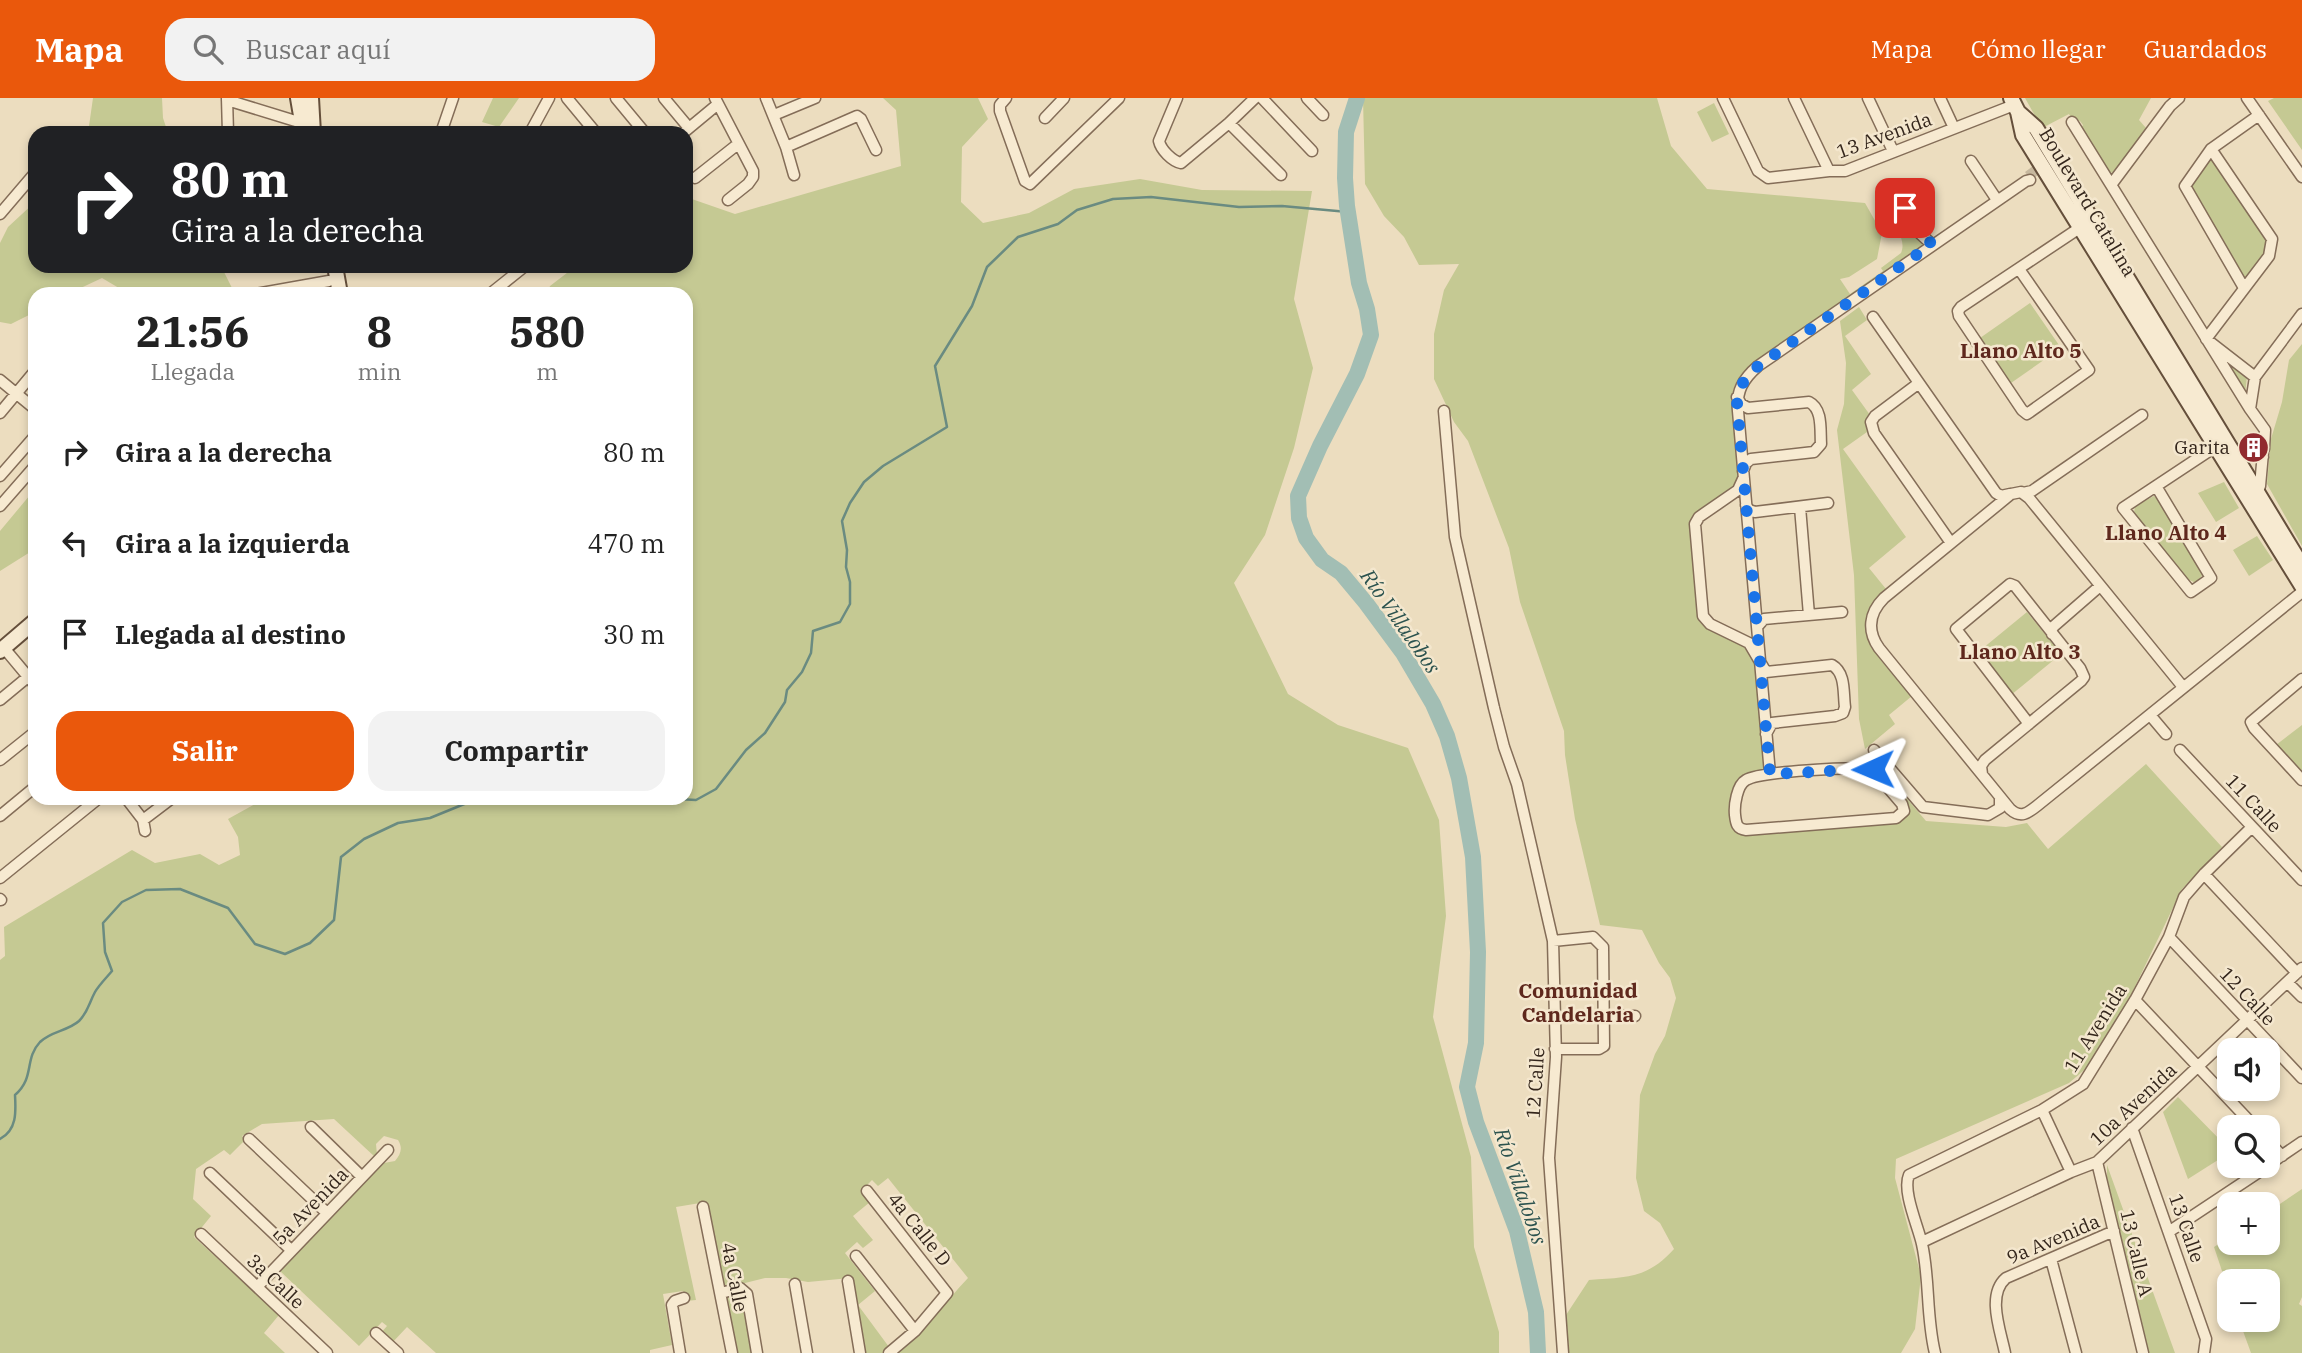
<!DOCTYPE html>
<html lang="es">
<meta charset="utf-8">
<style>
body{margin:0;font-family:"IBM Plex Serif",serif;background:#f2f2f2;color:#222;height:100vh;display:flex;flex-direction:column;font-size:26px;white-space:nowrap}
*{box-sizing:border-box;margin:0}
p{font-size:23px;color:#767676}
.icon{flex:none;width:38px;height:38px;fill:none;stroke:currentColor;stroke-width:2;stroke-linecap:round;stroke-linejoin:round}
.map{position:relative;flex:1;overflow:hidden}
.side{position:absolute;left:28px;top:189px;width:665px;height:518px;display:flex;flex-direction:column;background:#fff;border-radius:21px;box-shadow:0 4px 10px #0003}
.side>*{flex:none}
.top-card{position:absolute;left:28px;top:28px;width:665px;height:147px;border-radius:21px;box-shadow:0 4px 10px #0003;background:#202124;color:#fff;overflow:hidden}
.buttons{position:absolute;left:2217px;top:940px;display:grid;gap:14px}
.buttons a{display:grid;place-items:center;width:63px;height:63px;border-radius:14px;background:#fff;box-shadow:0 4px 10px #0003;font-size:35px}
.pin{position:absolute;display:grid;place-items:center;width:60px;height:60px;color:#fff;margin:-30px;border-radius:14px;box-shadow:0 4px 10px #0006}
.me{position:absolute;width:77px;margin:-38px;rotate:269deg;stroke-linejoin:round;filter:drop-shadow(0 0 5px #0008)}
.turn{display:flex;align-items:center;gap:24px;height:147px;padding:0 28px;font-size:32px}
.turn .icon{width:91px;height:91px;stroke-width:2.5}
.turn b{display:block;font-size:49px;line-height:60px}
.eta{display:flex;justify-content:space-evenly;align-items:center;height:119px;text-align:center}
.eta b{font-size:42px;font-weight:800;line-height:49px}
.cta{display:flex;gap:14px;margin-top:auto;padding:14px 28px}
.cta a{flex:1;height:80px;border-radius:21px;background:#ea580c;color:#fff;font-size:28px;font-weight:800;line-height:80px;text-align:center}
.cta a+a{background:#f2f2f2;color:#222}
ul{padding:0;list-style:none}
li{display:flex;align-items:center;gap:21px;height:91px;padding:0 28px}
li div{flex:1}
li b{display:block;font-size:26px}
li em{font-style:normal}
header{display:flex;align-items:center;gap:42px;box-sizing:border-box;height:98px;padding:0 35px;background:#ea580c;color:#fff}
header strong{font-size:33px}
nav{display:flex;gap:38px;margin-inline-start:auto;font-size:24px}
.search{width:490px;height:63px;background:#f2f2f2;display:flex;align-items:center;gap:18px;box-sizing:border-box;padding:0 24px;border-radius:21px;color:#767676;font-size:26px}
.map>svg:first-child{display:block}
.green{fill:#c5c993}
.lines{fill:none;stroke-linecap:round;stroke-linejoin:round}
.stream{stroke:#6a8b81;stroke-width:2.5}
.river{stroke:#a2beb4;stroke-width:16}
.street-tunnel{stroke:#c7b89e;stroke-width:10;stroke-dasharray:10 5;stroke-linecap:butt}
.street-casing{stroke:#846d58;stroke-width:13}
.secondary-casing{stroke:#654f3b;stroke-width:18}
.street{stroke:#f7ead1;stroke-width:10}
.secondary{stroke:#f7ead1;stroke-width:14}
.route{stroke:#1a73e8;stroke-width:12;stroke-dasharray:0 21.6}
.labels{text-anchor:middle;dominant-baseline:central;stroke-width:5;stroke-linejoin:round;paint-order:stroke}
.street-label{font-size:19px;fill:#34261c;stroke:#f4e7ce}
.poi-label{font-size:19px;fill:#34261c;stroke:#f4e7ce;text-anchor:end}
.neighbourhood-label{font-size:21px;font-weight:bold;fill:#5f281d;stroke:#f4e7ce}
.water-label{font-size:21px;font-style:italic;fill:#2c534f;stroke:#f4e7ce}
</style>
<header>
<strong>Mapa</strong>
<div class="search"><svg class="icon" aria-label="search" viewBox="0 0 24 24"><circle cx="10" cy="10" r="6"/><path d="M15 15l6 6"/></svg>Buscar aquí</div>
<nav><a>Mapa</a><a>Cómo llegar</a><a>Guardados</a></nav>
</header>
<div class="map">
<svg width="2302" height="1255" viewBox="0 0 2302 1255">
<rect width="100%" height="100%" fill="#ecddbf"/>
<path class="green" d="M93,0H162L163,20L168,35H88Z
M493,0H519L499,29L482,24Z
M883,0H978L988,21L962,49L961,104L983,125L1029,115L1074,91L1140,81L1202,92L1312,93L1294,201L1313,270L1294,350L1265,437L1234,485L1288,596L1338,627L1408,650L1439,722L1446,818L1433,919L1471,1059L1474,1149L1499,1234V1255H898C925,1233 944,1205 968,1180L888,1080L878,1088L872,1082L861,1093L870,1104L853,1118L873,1142L863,1150L857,1144L845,1155L875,1193L858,1207L889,1249L882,1255H864L850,1180L808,1184L786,1180H765L725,1190L706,1104L676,1109L696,1202L686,1203L683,1193L663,1196L672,1247L650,1252V1255H436L407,1229L391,1246L380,1236L387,1228L382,1224L359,1248L280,1173L384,1065L395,1063C401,1056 403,1050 398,1042L384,1038L376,1046L377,1057L375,1059L334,1021L262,1026L242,1038L245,1042L230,1057L224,1052L196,1071L193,1101L211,1118L194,1139L279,1217L264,1235L285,1255H0V862L5,858L4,829L132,752L155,765L200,756L219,767L240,757L238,739L228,721L266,700H686V196H547L550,188L576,168H686V99L735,116L901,68L896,12Z
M1363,0H1657L1671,48L1707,91L1865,105L1882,135L1877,161L1849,179L1840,181L1850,196L1883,173L1881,170L1901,155C1909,136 1882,124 1901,108L1916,138L1924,146L1923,149L1756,263C1742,274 1733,283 1732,301L1738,380L1732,392L1697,416L1699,523L1705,529L1743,545L1754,560L1764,672L1762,675L1744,678L1734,729L1898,723L1905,719L1908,711L1903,696L1926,723L2006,729L2027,725L2048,751L2146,666L2222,749L2182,791L2130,899L2089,968L2069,985L1896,1061L1895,1080L1921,1178L1915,1231L1901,1255H1569L1566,1217L1589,1182C1627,1179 1647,1181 1674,1151L1660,1125L1644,1113L1636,1080L1640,997L1655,956L1665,938L1676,900L1670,880L1659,865L1642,832L1600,827L1575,721L1565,657L1564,633L1520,504L1509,450L1468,343L1454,324L1434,281V236L1444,192L1459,166L1419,167L1404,139L1384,118L1365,86Z
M2025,0H2151L2139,22L2146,30L2114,74L2110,75L2081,30L2083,27L2080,23L2071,20L2069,16L2042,30Z
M2274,0H2302V52L2268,3Z
M1714,5L1729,36L1712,44L1697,14Z
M2212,60L2269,142L2265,156L2246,180H2243L2189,88Z
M35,104V168H221L235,196H129L102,180L68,196H35V214L11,226L0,224V145L8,129Z
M2030,205L2061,250L2011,285L1980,240Z
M1859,209L1867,222L1845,238L1871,276L1852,292L1870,317L1866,324L1867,334L1843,351L1906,439L1869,470L1886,491C1841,533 1883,563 1912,598L1889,617L1895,626L1865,651L1859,621L1854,477L1837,332L1844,306L1846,265L1840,223Z
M2302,246V448L2267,386L2271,341L2282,304L2289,262Z
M2223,258L2247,278L2245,298Z
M2224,384L2239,410L2216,424L2198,395Z
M35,391V451L0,473V433Z
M2154,398L2158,401L2204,475L2196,485L2187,481L2134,415L2135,408Z
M2257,438L2273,462L2249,478L2233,452Z
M2027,514L2061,556L2011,597L1977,555Z
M2302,627V674L2276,647Z
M2178,999L2229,1051V1055L2188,1081L2163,1014Z
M2107,1067L2175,1255H2149L2107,1080Z
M2302,1091V1199L2299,1206L2302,1208V1255H2251L2239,1222H2268V1183H2230L2229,1194L2214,1149L2229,1139L2230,1144H2268V1114Z
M721,1195L747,1196L757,1255H732Z"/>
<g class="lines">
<path class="stream" d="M659,700L696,702L716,691L746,652L765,635L785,604L787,592L802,574L811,555L813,533L840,524L850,506V484L846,469L847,452L842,423L850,405L864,384L883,368L947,329L935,268L972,208L987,169L1018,139L1058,126L1077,112L1113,101L1151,99L1239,109L1282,108L1348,114
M0,1041C17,1032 16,1014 15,997C35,980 24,961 40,944C51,933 68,933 79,923C88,914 89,905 95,894C99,887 107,879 112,873L105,854L103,825L122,804L146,792L180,791L228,810L255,846L285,856L310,845L334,822L341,759L364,741L398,725L430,720L479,700"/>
<path class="river" d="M1357,0L1346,34L1345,80L1347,108L1359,185L1367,211L1371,237L1357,276L1320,348L1298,398L1299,420L1306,440L1322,462L1341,475L1366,505L1403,555L1433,606L1447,638L1459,680L1473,759L1478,854L1476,945L1467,989L1476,1024L1517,1133L1536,1214L1538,1255"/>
<path class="street-tunnel" d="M2028,78L2036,72
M2249,346L2254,344"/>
<defs>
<path id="street" d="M227,0L228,35
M567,0L596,35
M616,0L645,35
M664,0L689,30
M715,0L753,73V79L748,86L728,102
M766,0L786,49L794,77
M1006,0L1000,7V13L1025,83L1030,86L1119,0
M1177,0L1159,43C1161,52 1172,63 1181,65L1229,25L1255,0
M1262,0L1312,53
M1307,0L1323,17
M1723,0L1758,73L1768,80L1829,73H1845L2014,7
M1794,0L1829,73
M1868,0L1893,53
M1940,0L1954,30
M2247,0L2302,79
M227,2L302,25
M774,17L815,0
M1045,20L1064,0
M2072,24L2250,311L2265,332L2264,351
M1229,25L1281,77
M441,35L453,0
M530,35L549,0
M683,35L718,6
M786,49L857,18L861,21L876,52
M2211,51L2272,141L2269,158L2206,241L2255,279
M1971,63L1997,102
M695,80L738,46
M2111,87L2170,8L2179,0
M1906,103C1904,122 1918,135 1932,146
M0,116L35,75
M2019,171L2089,272L2027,316L2022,312L1959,218L1958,213L1961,209L2081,129
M2244,190L2185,88L2211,51L2259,17
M256,196L329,183
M490,196L525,168
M1873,219L1919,285
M0,282L35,311
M1737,299L1741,306L1748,310L1809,304C1823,311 1820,332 1821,346L1814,354L1751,361L1746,365L1743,373
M2250,311L2255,279L2302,216
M1444,313L1455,439L1494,610L1504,649L1517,686L1553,843L1556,959L1549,1060L1563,1255
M0,315L35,273
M2242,351L2249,358L2263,359
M0,378L35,338
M1743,381L1738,392L1699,419L1695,426L1703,518L1710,526L1749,545L1766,574L1832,567C1846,575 1843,595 1845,609L1843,615L1835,618L1772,625L1766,636
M2156,388L2211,480L2191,494L2123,410L2215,349
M2023,395L2032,393L2142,317
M2257,395L2260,388L2263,355
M1746,407L1749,412L1755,414L1828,405
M0,408L35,368
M1800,409L1809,517
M1951,445L1874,335L1871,324L1875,318L1919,285L1996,395L2001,398L2010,396
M1757,529L1764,521L1842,514
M2052,536L2051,532L2054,528L2100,488
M4,550L35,587
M2302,581L2251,624L2254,630L2302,682
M2183,589L2029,400L2021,394L2011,396L1884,500C1869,515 1867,533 1879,550L2010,711C2021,721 2028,715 2038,707L2302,494
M0,602L35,573
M2150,617L2166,636
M1874,652L1923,709L1988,717L2000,710V699
M2180,652L2302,782
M0,662L35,634
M1872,671L1902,706L1904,713L1896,720L1746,732C1737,731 1736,726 1735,717C1734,707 1737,687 1746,682C1761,673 1851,669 1872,671Z
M1770,676L1738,313C1736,293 1743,281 1758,268L2026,83L2030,82
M1982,676L1981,668L1985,662L2081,583L2084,579L2080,570L2015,488L2010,486L1956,531L2029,626
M126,700L143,722L145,733
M0,718L35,689
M143,722L172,700
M2204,776L2297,875
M0,780L99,700
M0,801L1,802
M2169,839L2302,980
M1553,843L1593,839L1603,849L1604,948L1599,951H1555
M2287,884L2302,899
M2135,902L2255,1029
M1603,918H1635
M2042,1012L2071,1074
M311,1029L362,1079
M2132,1030L2206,1241L2204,1255
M249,1041L327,1115
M2268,1043L2282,1058
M2097,1064L2143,1255
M2268,1067L2302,1044
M210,1075L291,1152
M867,1093L947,1195L915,1233L889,1255
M703,1109L732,1255
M2170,1133L2268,1068
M201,1136L327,1255
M1922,1144L2071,1074L2097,1064L2302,870
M856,1158L915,1233
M2051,1161L2076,1255
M848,1183L860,1255
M795,1186L807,1255
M257,1189L388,1052
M721,1195L740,1190L747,1196L757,1255
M376,1235L398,1255
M680,1255L672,1207L675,1203L684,1200
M1935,1255C1926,1219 1930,1182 1922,1146C1918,1128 1902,1093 1909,1077L2042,1012L2083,986L2135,902L2169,839L2184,799L2204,776L2252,729
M2005,1255C2001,1234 1986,1197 2006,1180L2114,1133"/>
<path id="secondary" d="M298,0L304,35
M311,0L313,35
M2011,0L2018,14L2023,37L2302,488
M2018,14L2036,30L2302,468
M335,168L340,196
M0,553L35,523"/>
</defs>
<use href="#street" class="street-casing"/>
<use href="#secondary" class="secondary-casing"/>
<use href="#street" class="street"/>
<use href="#secondary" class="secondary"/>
</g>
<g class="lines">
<path class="route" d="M1873,671L1770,676L1737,304L1742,286L1758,268L1932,146L1914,129L1905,110"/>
</g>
<defs>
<symbol id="building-disc" viewBox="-11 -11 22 22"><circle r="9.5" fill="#912a2f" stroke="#f4e7ce"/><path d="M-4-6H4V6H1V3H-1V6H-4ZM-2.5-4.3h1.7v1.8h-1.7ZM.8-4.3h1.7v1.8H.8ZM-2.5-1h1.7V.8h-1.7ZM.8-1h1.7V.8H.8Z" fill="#fff"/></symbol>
</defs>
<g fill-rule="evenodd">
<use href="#building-disc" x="2236" y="332" width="35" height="35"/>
</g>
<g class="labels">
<g class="street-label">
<text transform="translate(1884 37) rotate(-20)">13 Avenida</text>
<text transform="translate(2088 104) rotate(59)">Boulevard Catalina</text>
<text transform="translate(2254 705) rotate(47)">11 Calle</text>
<text transform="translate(2248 898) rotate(47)">12 Calle</text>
<text transform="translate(2095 930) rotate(-58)">11 Avenida</text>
<text transform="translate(1535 985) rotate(-86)">12 Calle</text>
<text transform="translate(2133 1006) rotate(-43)">10a Avenida</text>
<text transform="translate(310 1108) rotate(-46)">5a Avenida</text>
<text transform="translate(2187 1130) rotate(71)">13 Calle</text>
<text transform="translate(920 1131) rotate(51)">4a Calle D</text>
<text transform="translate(2053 1141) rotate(-23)">9a Avenida</text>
<text transform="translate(2137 1155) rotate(77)">13 Calle A</text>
<text transform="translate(735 1179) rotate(79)">4a Calle</text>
<text transform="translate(276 1183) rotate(43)">3a Calle</text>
</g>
<g class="poi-label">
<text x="2230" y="349">Garita</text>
</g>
<g class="neighbourhood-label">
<text x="2021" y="252">Llano Alto 5</text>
<text x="2166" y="434">Llano Alto 4</text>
<text x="2020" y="553">Llano Alto 3</text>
<text x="1578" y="892">Comunidad<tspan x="1578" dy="24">Candelaria</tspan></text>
</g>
<g class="water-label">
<text transform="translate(1401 523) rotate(55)">Río Villalobos</text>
<text transform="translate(1521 1088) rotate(71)">Río Villalobos</text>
</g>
</g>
</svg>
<div class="buttons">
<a><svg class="icon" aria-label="sound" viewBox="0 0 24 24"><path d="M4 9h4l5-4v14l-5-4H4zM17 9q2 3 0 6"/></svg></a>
<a><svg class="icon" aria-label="search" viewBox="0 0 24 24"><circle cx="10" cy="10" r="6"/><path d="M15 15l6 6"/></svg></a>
<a>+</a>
<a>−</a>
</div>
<div class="pin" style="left:1905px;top:110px;background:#d93025"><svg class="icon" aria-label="arrive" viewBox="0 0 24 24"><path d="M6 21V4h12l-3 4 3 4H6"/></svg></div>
<svg class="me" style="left:1873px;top:671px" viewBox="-20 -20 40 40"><path d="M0-17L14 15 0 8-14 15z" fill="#1a73e8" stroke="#fff" stroke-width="4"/></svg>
<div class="top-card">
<div class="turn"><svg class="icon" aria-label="right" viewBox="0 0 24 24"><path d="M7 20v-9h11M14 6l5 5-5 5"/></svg><div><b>80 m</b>Gira a la derecha</div></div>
</div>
<section class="side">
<div class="eta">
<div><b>21:56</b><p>Llegada</p></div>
<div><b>8</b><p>min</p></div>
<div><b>580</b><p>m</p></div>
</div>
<ul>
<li><svg class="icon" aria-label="right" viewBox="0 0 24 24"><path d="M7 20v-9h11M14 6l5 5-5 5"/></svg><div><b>Gira a la derecha</b></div><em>80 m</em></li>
<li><svg class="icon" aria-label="left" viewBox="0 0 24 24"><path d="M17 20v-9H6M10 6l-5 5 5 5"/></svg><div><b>Gira a la izquierda</b></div><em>470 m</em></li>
<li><svg class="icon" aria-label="arrive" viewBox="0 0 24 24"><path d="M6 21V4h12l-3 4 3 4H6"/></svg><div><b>Llegada al destino</b></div><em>30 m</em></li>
</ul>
<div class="cta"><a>Salir</a><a>Compartir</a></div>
</section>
</div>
